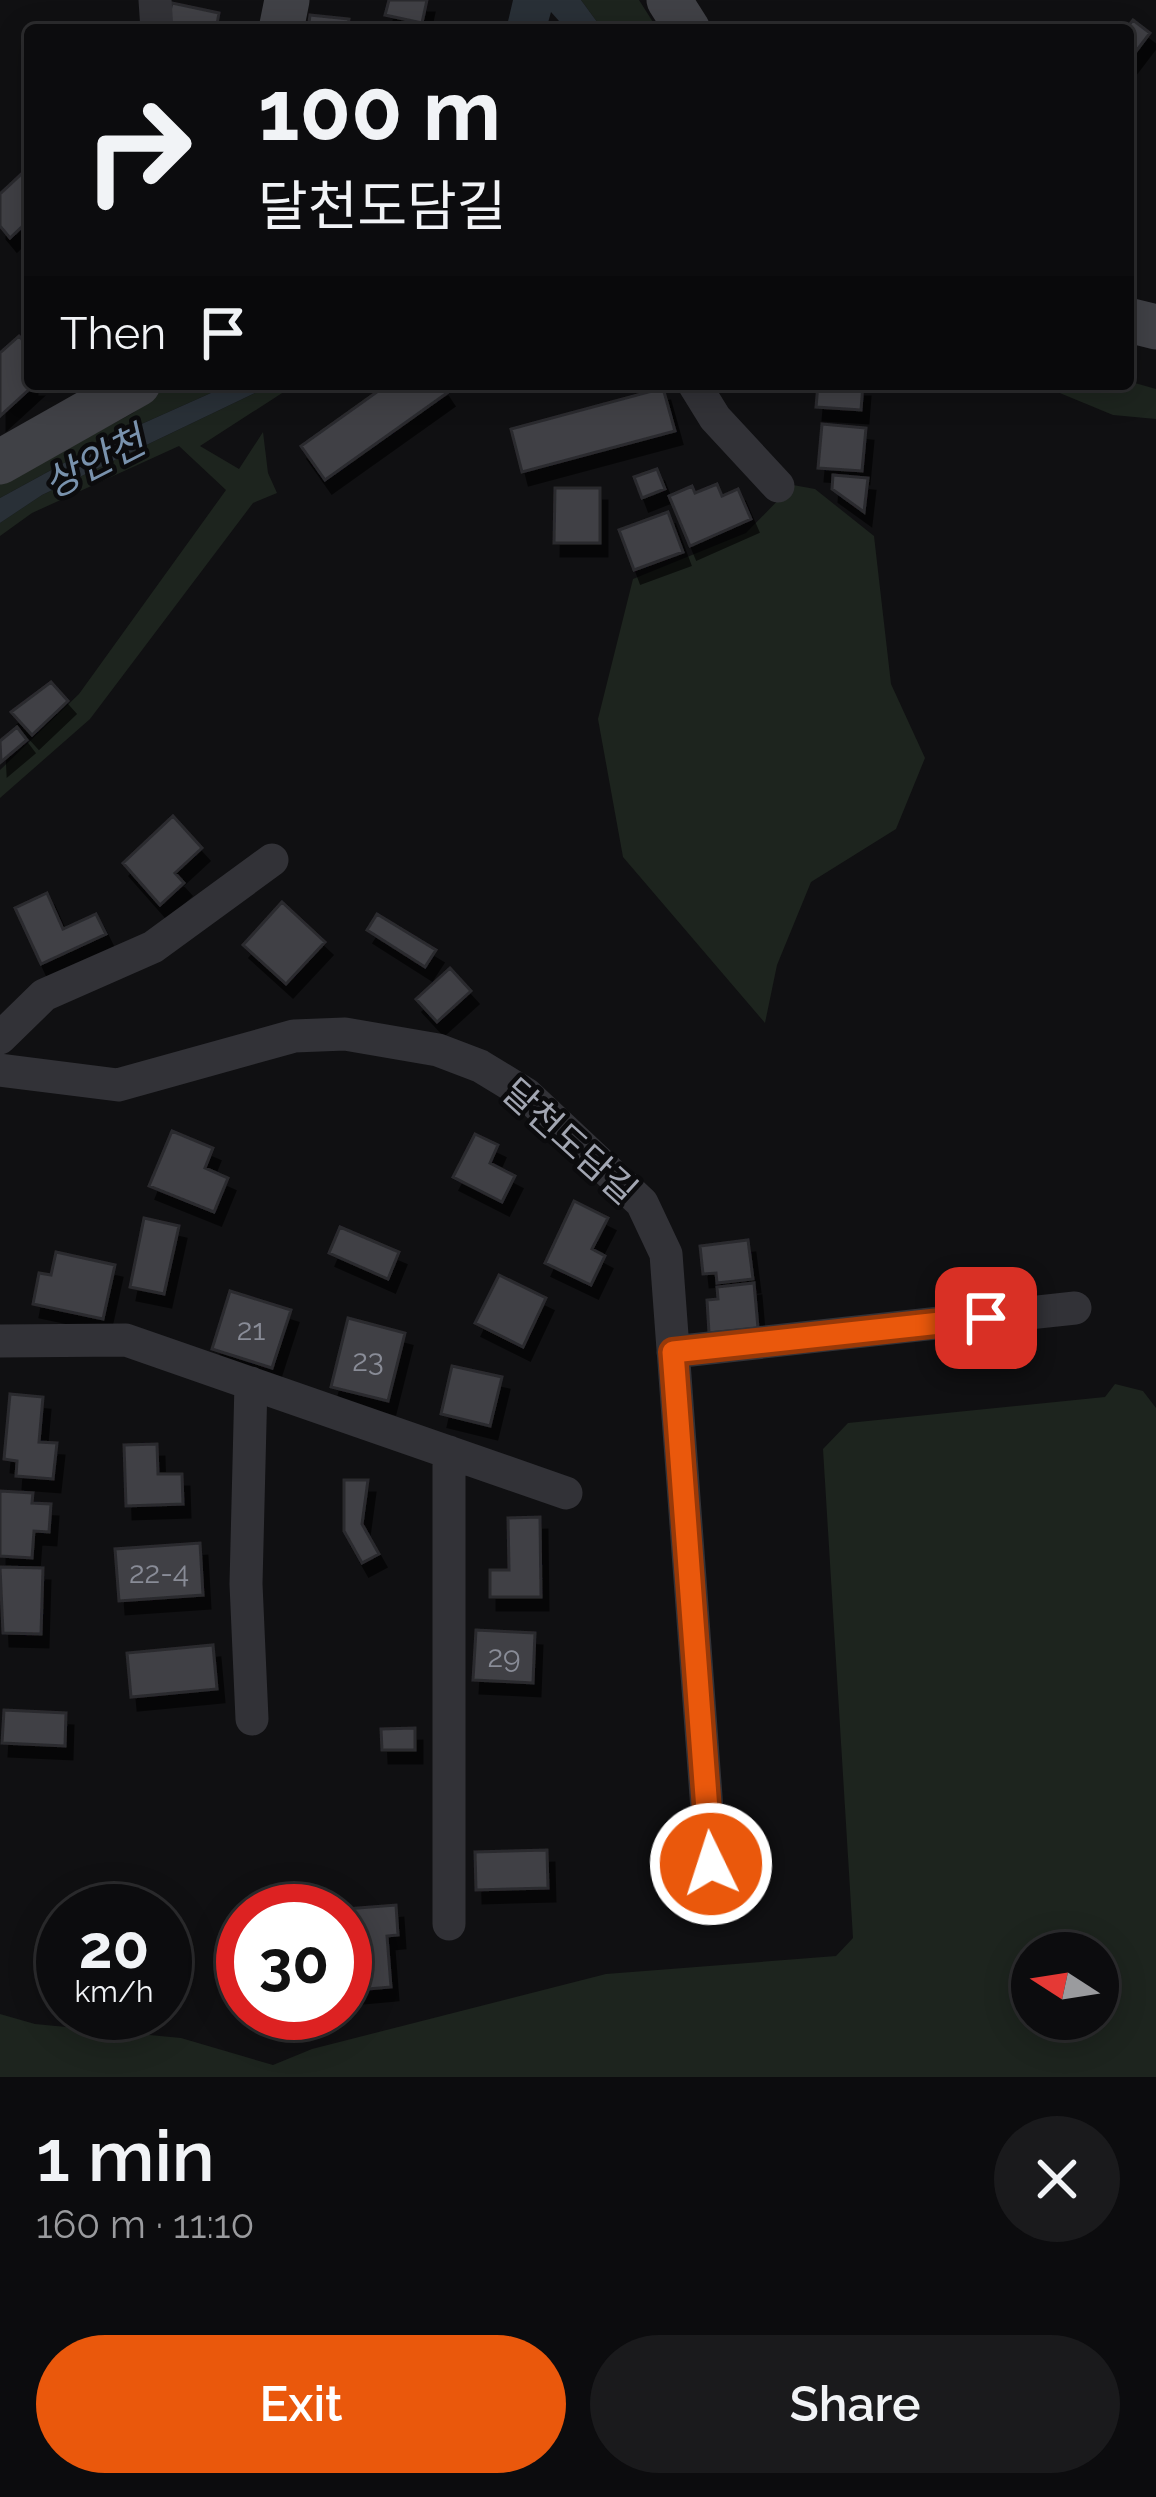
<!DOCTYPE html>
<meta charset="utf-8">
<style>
body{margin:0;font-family:Raleway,"Noto Sans KR",sans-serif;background:#1a1a1c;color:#f1f3f6;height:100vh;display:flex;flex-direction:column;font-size:45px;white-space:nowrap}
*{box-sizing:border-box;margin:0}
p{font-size:39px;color:#9a9b9e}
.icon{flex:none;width:66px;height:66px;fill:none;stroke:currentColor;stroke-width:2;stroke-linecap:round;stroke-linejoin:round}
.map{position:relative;height:2077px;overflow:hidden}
.details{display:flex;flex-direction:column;background:#0c0c0e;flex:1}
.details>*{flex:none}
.hud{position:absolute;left:24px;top:24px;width:1110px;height:366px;border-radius:12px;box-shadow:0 6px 30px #0003,0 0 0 3px #2c2c2e;background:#0c0c0e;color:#f1f3f6;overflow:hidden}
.needle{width:78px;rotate:282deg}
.buttons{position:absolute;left:1011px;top:1932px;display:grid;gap:24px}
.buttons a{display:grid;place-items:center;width:108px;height:108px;border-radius:50%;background:#0c0c0e;box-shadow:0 6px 30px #0003,0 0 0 3px #2c2c2e;font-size:60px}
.speed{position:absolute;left:36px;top:1884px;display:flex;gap:24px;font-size:60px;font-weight:700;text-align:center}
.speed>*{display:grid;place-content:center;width:156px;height:156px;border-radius:50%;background:#0c0c0e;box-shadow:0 6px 30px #0003,0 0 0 3px #2c2c2e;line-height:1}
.speed small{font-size:30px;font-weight:400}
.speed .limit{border:18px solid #d22;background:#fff;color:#111}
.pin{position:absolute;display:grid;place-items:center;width:102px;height:102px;color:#fff;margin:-51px;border-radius:24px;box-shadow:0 6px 18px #0006}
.me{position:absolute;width:132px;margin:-66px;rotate:356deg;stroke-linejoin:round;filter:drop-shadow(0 0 9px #0008)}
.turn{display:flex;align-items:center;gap:42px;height:252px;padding:0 36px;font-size:54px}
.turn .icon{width:156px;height:156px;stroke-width:2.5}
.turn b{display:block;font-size:84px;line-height:102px}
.then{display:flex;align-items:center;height:114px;padding:0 36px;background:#0003;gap:24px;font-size:45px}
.round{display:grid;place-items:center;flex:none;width:126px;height:126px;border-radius:63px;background:#1a1a1c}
.head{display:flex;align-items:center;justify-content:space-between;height:204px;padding:0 36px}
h1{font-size:72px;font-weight:600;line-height:90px}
.cta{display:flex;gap:24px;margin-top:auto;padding:24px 36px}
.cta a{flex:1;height:138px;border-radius:72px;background:#ea580c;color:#fff;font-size:48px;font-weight:600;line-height:138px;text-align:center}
.cta a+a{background:#1a1a1c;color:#f1f3f6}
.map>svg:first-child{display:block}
.green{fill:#1d241e;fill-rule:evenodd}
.water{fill:#293037}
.building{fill:#3f4045;stroke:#2b2a2e;stroke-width:3;filter:url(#shadow)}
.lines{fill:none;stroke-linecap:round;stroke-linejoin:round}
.street{stroke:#323237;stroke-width:33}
.secondary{stroke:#404146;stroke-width:45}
.route-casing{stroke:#983908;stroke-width:30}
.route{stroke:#ea580c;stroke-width:21}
.labels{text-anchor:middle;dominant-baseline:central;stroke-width:9;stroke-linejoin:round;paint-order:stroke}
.number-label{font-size:30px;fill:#898c97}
.street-label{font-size:36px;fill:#a2a6b2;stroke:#0b0b0d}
.water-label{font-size:39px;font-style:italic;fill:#7992ad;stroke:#0b0b0d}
</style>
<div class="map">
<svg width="1156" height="2077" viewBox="0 0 1156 2077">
<defs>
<filter id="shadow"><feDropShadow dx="7" dy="13" stdDeviation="0" flood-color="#0009"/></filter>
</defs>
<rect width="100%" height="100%" fill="#101012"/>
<path class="green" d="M581,0H639L658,30H603Z
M1128,381L1156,389V419L1113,415L1038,384Z
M170,384H231L108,439L0,498V484L133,413Z
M274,384H296L200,446L239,469L263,432L268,473L277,493L253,503L90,719L0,798V770L79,694L226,490L179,446L32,513L0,536V523L42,495Z
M793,485L815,489L874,536L891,684L925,758L896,829L811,882L777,965L765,1023L623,857L598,719L633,579L746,533Z
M1115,1384L1143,1391L1156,1408V2077H0V2014L35,2024L181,2038L273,2065L312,2049L606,1974L836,1956L853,1938L823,1449L848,1423L1105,1397ZM1032,1953H1098V2019H1032Z"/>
<path class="water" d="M513,0H581L603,30H567L551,12L546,30H506Z
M231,384H274L42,495L0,523V498L108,439Z"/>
<path class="building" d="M389,0H427L422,23L385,15Z
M172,3L219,13L216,30L167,23Z
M310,15L349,19L347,30H308Z
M1133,20L1150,33L1131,58L1125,30Z
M29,167L30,219L10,238L0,226V194Z
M19,336L30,348V384H35L0,416V353Z
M388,384H441L447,393L325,480L301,446Z
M818,384H863L861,410L816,407Z
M663,388L675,431L522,472L511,429Z
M822,424L866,428L862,471L818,468Z
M657,469L665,489L642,498L634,477Z
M833,475L868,478L864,512L832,489Z
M717,484L722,496L738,489L751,519L690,546L669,496L692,486L695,493Z
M555,488H600V543H554Z
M668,512L683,552L634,570L619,530Z
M51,682L68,701L32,735L11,712Z
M17,727L27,740L1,762L0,741Z
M173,816L202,848L175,873L184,883L160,905L123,863Z
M47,893L63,929L96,914L106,934L41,964L15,908Z
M282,902L325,942L286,984L243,945Z
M377,914L436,950L425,967L367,930Z
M450,968L471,991L437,1022L416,999Z
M172,1131L213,1148L205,1168L228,1178L214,1212L149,1186Z
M475,1134L498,1145L490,1163L515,1176L502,1202L453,1177Z
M574,1201L608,1218L592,1249L605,1256L591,1285L545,1263Z
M144,1218L179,1226L164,1294L130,1287Z
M340,1227L399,1252L388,1279L329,1253Z
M748,1240L753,1279L717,1283L716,1273L703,1274L700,1246Z
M56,1252L115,1265L103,1319L33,1304L39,1273L51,1275Z
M499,1275L546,1298L523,1347L475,1323Z
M754,1283L758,1328L709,1333L707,1300L718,1299L717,1287Z
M230,1291L291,1310L272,1368L212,1349Z
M348,1318L405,1333L388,1401L331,1387Z
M452,1366L502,1377L490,1426L441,1414Z
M10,1394L43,1397L39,1442L57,1443L53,1479L16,1476L17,1461L4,1459Z
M157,1444L158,1474H182L183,1504L126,1506L124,1445Z
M344,1480H368L362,1524L379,1554L362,1563L344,1531Z
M0,1491L33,1493L32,1503L51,1504L49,1532L34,1531L32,1558L0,1556Z
M540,1517L541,1597H490V1570H509L508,1518Z
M200,1543L203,1595L119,1601L115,1549Z
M0,1567L43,1568L41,1634L3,1633Z
M476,1630L535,1633L533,1683L473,1680Z
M213,1645L217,1689L131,1697L127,1653Z
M4,1710L66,1713L65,1746L2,1743Z
M415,1728V1750H382L381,1729Z
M547,1850L548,1888L476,1890L475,1852Z
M396,1905L398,1935L387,1936L391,1987L345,1991V1911L332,1910Z"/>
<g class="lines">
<path class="street" d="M155,0L157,30
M694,384L715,418L778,486
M0,1038L44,995L153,947L272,860
M0,1070L118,1085L294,1036L345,1034L438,1050L480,1066L526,1094L642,1203L666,1254L711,1864
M0,1341L126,1340L566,1493
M673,1352L1075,1308
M251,1383L246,1584L252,1719
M449,1924V1452"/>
<path class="secondary" d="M669,0L688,30
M281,30L287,0
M1128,320L1156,327
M0,462L138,384"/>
</g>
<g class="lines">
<defs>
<path id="route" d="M711,1864L673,1352L986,1318"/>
</defs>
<use href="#route" class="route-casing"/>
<use href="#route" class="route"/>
</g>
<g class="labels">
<g class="number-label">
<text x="251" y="1329">21</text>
<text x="368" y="1360">23</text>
<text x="159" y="1572">22-4</text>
<text x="504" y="1656">29</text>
</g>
<g class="street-label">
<text transform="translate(570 1141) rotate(42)">달천도담길</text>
</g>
<g class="water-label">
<text transform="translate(94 462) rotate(-27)">상안천</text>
</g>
</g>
</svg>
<div class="buttons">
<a><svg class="needle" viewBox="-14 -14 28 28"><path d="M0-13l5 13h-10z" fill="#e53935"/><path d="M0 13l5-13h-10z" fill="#9a9b9e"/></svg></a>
</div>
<div class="speed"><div>20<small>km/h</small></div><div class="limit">30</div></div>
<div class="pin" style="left:986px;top:1318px;background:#d93025"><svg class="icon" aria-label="arrive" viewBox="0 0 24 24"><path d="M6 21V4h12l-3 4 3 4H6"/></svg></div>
<svg class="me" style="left:711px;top:1864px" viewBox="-20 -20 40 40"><circle r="17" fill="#ea580c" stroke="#fff" stroke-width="3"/><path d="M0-11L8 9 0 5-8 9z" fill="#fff"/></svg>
<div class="hud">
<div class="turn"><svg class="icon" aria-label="right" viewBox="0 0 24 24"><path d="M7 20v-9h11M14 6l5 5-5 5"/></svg><div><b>100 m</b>달천도담길</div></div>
<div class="then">Then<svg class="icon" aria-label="arrive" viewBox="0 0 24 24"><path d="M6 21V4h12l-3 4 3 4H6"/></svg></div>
</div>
</div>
<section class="details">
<div class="head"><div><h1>1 min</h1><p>160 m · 11:10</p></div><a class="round"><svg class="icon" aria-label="close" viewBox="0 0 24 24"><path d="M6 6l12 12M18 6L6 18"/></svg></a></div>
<div class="cta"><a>Exit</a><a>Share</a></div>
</section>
